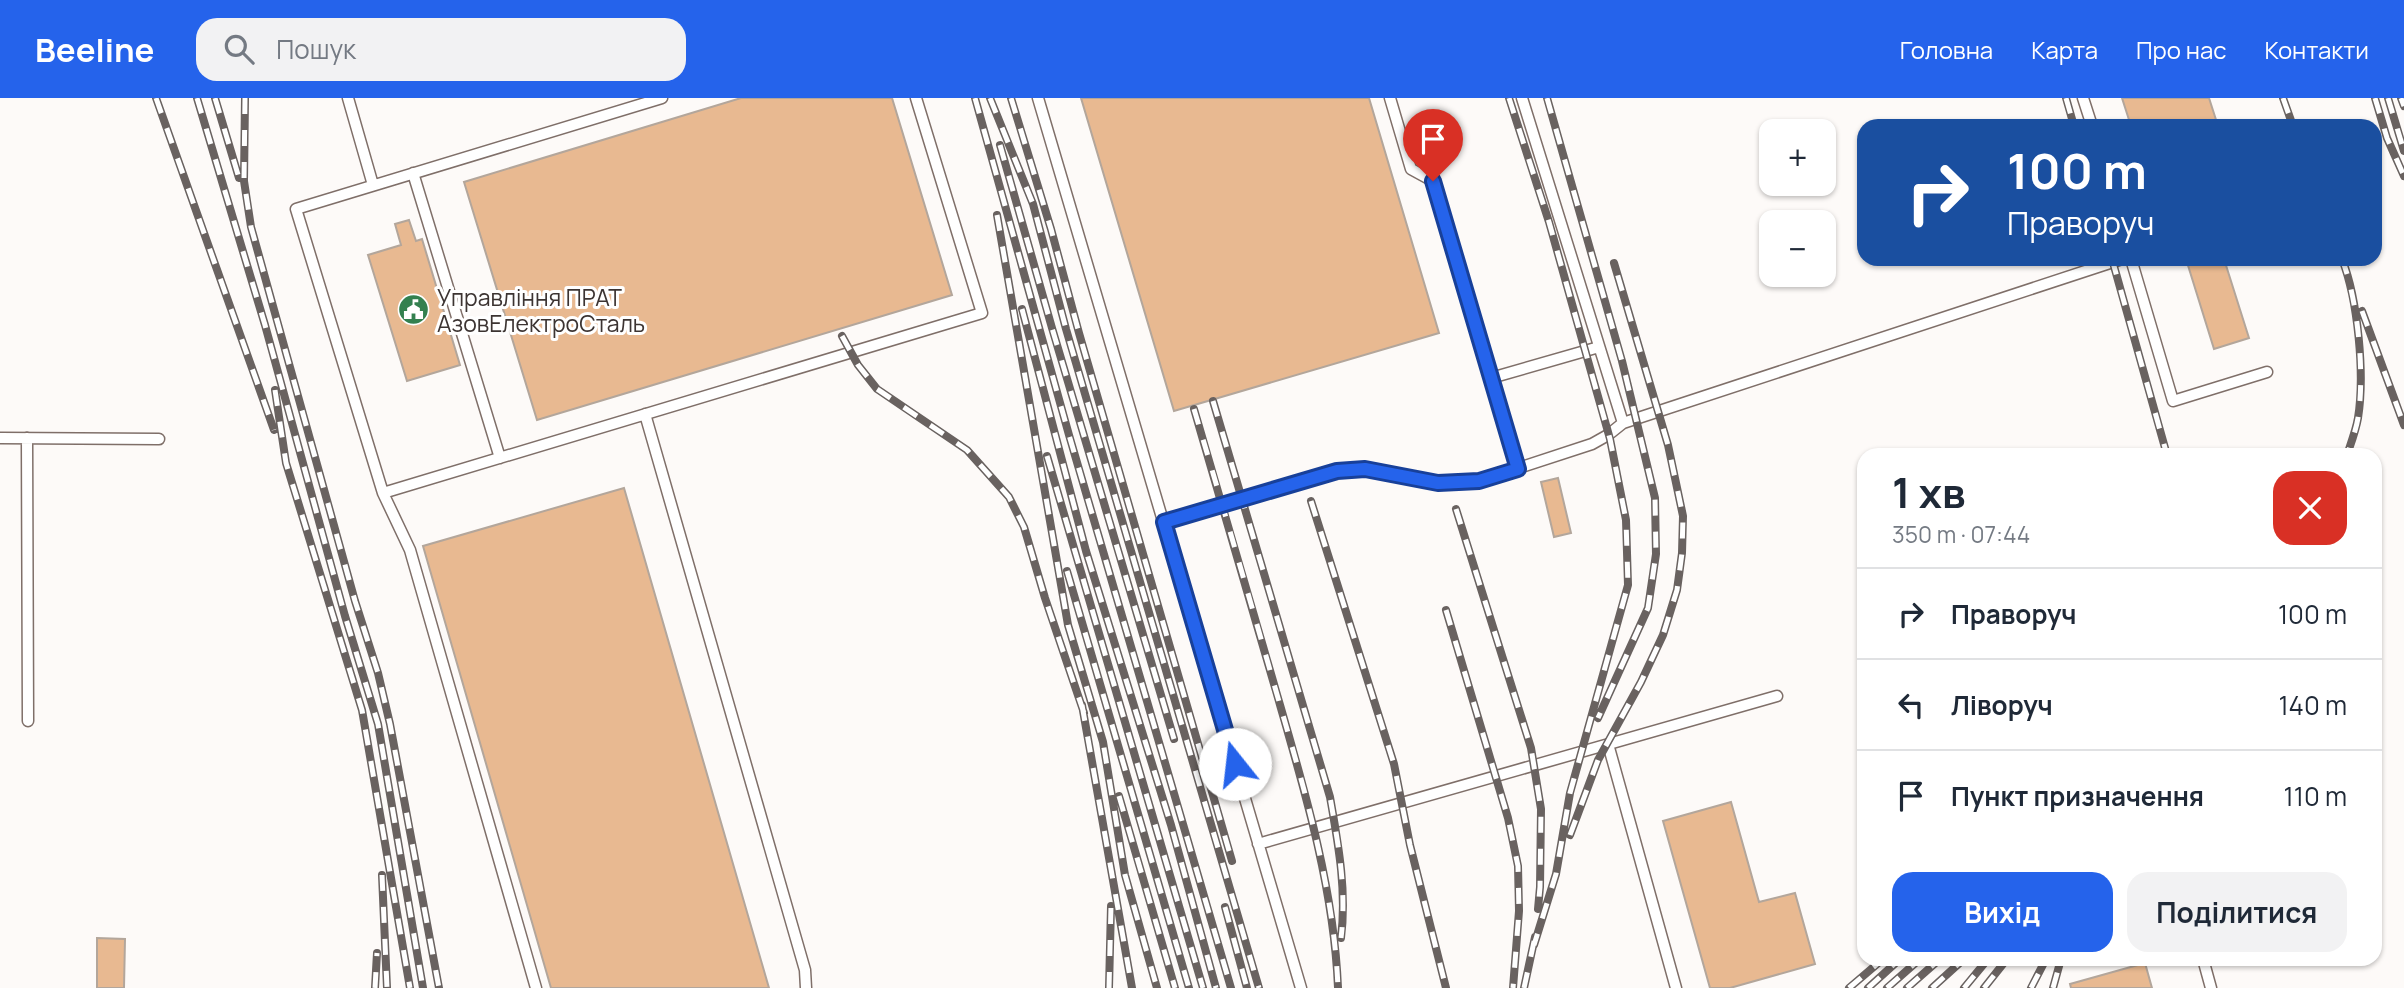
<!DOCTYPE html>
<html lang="uk">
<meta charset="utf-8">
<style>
body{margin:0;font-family:Manrope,sans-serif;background:#f2f2f3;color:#1f2937;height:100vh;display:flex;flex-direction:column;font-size:26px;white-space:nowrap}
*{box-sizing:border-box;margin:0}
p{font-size:23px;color:#747a83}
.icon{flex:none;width:38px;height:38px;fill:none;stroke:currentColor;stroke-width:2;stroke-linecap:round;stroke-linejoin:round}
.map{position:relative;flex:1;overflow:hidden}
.drawer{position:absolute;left:1857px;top:350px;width:525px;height:518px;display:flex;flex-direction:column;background:#fff;border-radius:21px;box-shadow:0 2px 5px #0004}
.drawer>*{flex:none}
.hud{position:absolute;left:1857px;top:21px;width:525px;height:147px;border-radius:21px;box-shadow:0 2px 5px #0004;background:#1a4fa0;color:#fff;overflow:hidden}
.fabs{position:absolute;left:1759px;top:21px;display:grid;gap:14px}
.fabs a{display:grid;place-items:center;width:77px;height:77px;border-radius:14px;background:#fff;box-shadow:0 2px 5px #0004;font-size:35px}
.pin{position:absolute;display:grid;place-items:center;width:60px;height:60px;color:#fff;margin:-72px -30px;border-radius:50% 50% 50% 0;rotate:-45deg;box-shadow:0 0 7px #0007}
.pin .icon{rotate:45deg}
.me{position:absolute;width:77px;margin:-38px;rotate:344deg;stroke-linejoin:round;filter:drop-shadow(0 0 5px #0008)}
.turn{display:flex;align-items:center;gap:24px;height:147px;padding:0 35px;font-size:32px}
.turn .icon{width:91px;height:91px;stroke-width:2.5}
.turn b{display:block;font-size:49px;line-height:60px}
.round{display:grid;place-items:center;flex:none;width:74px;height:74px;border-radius:21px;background:#f2f2f3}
.overview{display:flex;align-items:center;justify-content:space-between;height:119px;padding:0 35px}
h1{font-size:42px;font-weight:700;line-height:52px}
.action{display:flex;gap:14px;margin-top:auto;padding:14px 35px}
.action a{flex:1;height:80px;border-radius:21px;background:#2563eb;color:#fff;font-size:28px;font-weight:700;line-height:80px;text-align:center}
.action a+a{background:#f2f2f3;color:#1f2937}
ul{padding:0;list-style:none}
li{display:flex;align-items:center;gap:21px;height:91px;padding:0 35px;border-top:2px solid #e0e1e3}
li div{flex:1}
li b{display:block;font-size:26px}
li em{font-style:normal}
header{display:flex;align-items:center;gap:42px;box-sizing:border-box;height:98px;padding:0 35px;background:#2563eb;color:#fff}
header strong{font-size:33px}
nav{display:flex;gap:38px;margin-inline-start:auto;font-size:24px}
.search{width:490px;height:63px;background:#f2f2f3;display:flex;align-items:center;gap:18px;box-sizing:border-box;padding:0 24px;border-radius:21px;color:#747a83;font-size:26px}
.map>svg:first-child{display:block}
.building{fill:#e8b991;stroke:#b3a69b;stroke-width:2}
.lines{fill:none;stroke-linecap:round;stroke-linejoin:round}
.lane-casing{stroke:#7f6f69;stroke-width:13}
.lane{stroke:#fff;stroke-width:10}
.rail-casing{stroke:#696260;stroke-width:8}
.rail{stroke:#fff;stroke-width:5;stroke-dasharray:16;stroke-linecap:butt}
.route-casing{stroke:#184099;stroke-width:18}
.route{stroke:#2563eb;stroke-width:12}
.labels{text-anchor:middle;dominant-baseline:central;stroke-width:6;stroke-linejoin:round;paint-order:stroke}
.poi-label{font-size:23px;fill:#3c3432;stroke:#fff;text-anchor:start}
</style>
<header>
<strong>Beeline</strong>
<div class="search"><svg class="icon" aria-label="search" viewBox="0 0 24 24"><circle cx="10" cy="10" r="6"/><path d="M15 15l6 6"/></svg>Пошук</div>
<nav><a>Головна</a><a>Карта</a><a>Про нас</a><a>Контакти</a></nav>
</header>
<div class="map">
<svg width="2404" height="890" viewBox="0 0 2404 890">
<rect width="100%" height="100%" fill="#fdfaf8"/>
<path class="building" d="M741,0H892L952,197L537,322L464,84Z
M1081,0H1369L1439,235L1174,313Z
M2122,0H2209L2218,28H2131Z
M409,122L416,143L422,141L460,267L407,283L368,157L401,147L395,126Z
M2186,161H2224L2249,240L2214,251Z
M1558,380L1571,435L1554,439L1541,384Z
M624,390L769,890H551L423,448Z
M1731,704L1759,804L1795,795L1815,866L1730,890H1710L1663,723Z
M97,840L125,841L124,890H97Z
M2145,865L2152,890H2071L2070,886Z"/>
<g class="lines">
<defs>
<path id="lane" d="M348,0L373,87
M1038,0L1301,890
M1390,0L1411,71L1433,83L1518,371
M1522,0L1623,325
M2083,0L2092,28
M413,75L500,360
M2131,161L2173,303L2267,274
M1491,280L1599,249
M645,316L805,872L806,890
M0,340L159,341
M27,340L28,623
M383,395L982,215L916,0
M1164,424L1337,373L1365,371L1438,385L1479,383L1592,346L1608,337L1623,325L2122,161
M1608,646L1676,890
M1258,746L1777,598
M2203,861L2211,890
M536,890L410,452L383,395L296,111L662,0"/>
</defs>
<use href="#lane" class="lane-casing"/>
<use href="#lane" class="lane"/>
<defs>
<path id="rail" d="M156,0L274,332
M197,0L265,227L345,518L378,626L423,890
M215,0L239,80
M245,0L244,83L251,129L355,503L378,575L390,626L439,890
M975,0L1069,337L1231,890
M990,0L1033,106L1066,231L1259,890
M1011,0L1051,131L1079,235L1232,763
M1509,0L1549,124L1610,341L1626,422L1628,487L1570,695L1556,776L1534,847
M1547,0L1622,263L1655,400L1656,456L1648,510L1598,620
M2066,0L2074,28
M2283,0L2293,28
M2375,0L2387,40L2404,78
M2388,0L2404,53
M2401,0L2404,8
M1000,47L1052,230L1174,641
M997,117L1068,527L1103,644L1125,777L1157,890
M2112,161L2167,357
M2342,161C2358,202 2365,276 2358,320C2356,332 2351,345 2347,357
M1022,211L1086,453L1171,727L1216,890
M2362,213L2404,327
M842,238L858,267L877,291L967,352L1009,399L1024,429L1045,500L1084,615
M275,292L286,365L362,612L410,890
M1213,303L1330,699C1338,745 1347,792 1341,840
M1194,311C1222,405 1249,499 1276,593C1304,690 1334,789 1338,890
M1047,358L1203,890
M1311,403L1394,666L1410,747L1446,890
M1456,411L1531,650L1541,711L1540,789L1538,811
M1067,473L1189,890
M1446,512L1508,720L1518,768L1519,813L1513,890
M1082,607L1132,890
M1119,698L1175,890
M1570,737L1598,662L1641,584L1663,537L1677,492L1682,455L1683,418L1668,347L1614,165
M382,777L387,890
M1225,809L1247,890
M375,890L377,855
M1109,890L1111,808
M1524,890L1535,839
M1849,890L1883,861
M1868,890L1900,861
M1887,890L1920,861
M1907,890L1940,861
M1932,890L1964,861
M1964,890L1988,861
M1984,890L2007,861
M2031,890L2046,861
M2053,890L2061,861"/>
</defs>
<use href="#rail" class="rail-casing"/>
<use href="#rail" class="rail"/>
</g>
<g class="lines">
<defs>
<path id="route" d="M1235,666L1164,424L1337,373L1365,371L1438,385L1479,383L1518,371L1433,83"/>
</defs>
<use href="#route" class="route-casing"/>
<use href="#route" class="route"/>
</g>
<defs>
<symbol id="civic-disc" viewBox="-11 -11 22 22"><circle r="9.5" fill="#33804f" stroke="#fff"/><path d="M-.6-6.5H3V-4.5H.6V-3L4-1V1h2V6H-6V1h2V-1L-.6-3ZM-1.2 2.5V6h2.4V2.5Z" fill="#fff"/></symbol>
</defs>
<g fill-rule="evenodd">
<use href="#civic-disc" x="396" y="194" width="35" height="35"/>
</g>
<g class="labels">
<g class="poi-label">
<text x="437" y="199">Управління ПРАТ<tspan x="437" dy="26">АзовЕлектроСталь</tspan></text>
</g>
</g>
</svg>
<div class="fabs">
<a>+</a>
<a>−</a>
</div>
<div class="pin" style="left:1433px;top:83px;background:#d93025"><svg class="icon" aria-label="arrive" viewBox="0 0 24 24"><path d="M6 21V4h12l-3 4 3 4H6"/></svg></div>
<svg class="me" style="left:1235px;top:666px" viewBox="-20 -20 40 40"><circle r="19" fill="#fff"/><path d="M0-13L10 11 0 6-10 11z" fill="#2563eb"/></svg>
<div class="hud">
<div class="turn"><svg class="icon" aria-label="right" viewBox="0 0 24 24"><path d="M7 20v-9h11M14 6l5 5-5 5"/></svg><div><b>100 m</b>Праворуч</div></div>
</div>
<section class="drawer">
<div class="overview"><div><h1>1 хв</h1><p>350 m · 07:44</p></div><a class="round" style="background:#d93025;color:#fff"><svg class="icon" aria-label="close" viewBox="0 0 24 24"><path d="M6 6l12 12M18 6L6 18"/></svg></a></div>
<ul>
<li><svg class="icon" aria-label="right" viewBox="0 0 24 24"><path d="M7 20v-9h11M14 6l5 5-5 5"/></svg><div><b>Праворуч</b></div><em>100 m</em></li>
<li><svg class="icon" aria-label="left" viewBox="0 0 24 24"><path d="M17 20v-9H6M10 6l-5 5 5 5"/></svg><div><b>Ліворуч</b></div><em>140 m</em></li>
<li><svg class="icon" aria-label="arrive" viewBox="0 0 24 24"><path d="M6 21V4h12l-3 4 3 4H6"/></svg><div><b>Пункт призначення</b></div><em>110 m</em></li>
</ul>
<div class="action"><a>Вихід</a><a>Поділитися</a></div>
</section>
</div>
